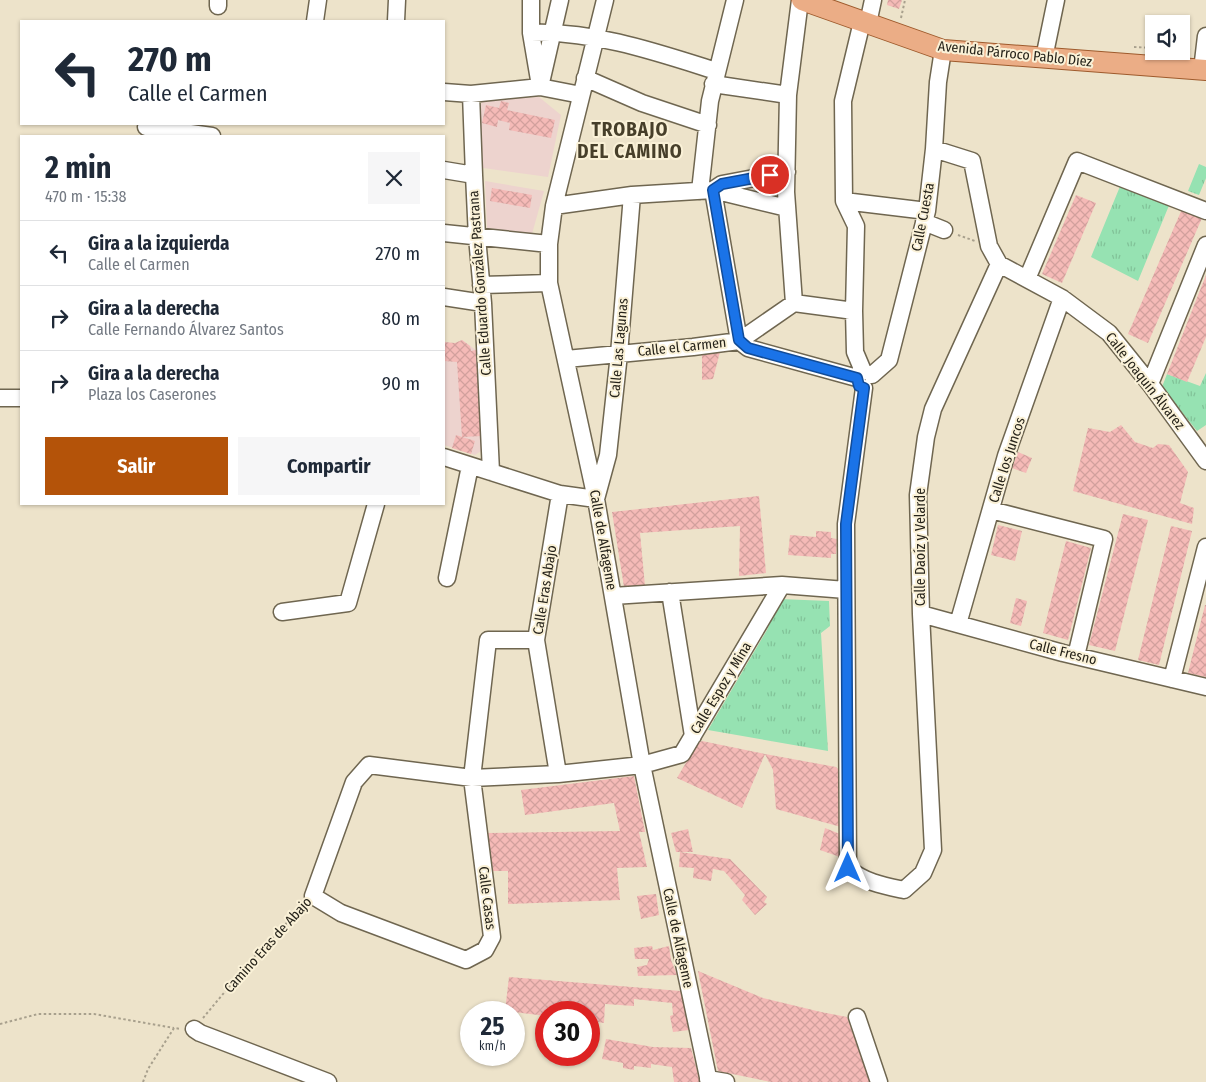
<!DOCTYPE html>
<html lang="es">
<meta charset="utf-8">
<style>
body{margin:0;font-family:"Fira Sans Condensed",sans-serif;background:#f6f6f7;color:#1f2937;height:100vh;display:flex;flex-direction:column;font-size:19px;white-space:nowrap}
*{box-sizing:border-box;margin:0}
p{font-size:16px;color:#747a83}
.icon{flex:none;width:28px;height:28px;fill:none;stroke:currentColor;stroke-width:2;stroke-linecap:round;stroke-linejoin:round}
.map{position:relative;flex:1;overflow:hidden}
.details{position:absolute;left:20px;top:135px;width:425px;height:370px;display:flex;flex-direction:column;background:#fff;border-radius:0px;box-shadow:0 1px 4px #0004}
.details>*{flex:none}
.top-card{position:absolute;left:20px;top:20px;width:425px;height:105px;border-radius:0px;box-shadow:0 1px 4px #0004;background:#fff;color:#1f2937;overflow:hidden}
.fabs{position:absolute;left:1145px;top:15px;display:grid;gap:10px}
.fabs a{display:grid;place-items:center;width:45px;height:45px;border-radius:0px;background:#fff;box-shadow:0 1px 4px #0004;font-size:25px}
.speed{position:absolute;left:460px;top:1001px;display:flex;gap:10px;font-size:25px;font-weight:700;text-align:center}
.speed>*{display:grid;place-content:center;width:65px;height:65px;border-radius:50%;background:#fff;box-shadow:0 1px 4px #0004;line-height:1}
.speed small{font-size:12px;font-weight:400}
.speed .limit{border:8px solid #d22;background:#fff;color:#111}
.pin{position:absolute;display:grid;place-items:center;width:42px;height:42px;color:#fff;margin:-21px;border:2px solid #fff;border-radius:50%;box-shadow:0 1px 5px #0007}
.me{position:absolute;width:55px;margin:-28px;rotate:0deg;stroke-linejoin:round;filter:drop-shadow(0 0 4px #0008)}
.turn{display:flex;align-items:center;gap:18px;height:105px;padding:0 25px;font-size:22px}
.turn .icon{width:65px;height:65px;stroke-width:2.5}
.turn b{display:block;font-size:35px;line-height:42px}
.round{display:grid;place-items:center;flex:none;width:52px;height:52px;border-radius:0px;background:#f6f6f7}
.overview{display:flex;align-items:center;justify-content:space-between;height:85px;padding:0 25px}
h1{font-size:30px;font-weight:700;line-height:38px}
.button{display:flex;gap:10px;margin-top:auto;padding:10px 25px}
.button a{flex:1;height:58px;border-radius:0px;background:#b45309;color:#fff;font-size:20px;font-weight:700;line-height:58px;text-align:center}
.button a+a{background:#f6f6f7;color:#1f2937}
ul{padding:0;list-style:none}
li{display:flex;align-items:center;gap:15px;height:65px;padding:0 25px;border-top:1px solid #e0e1e3}
li div{flex:1}
li b{display:block;font-size:19px}
li em{font-style:normal}
.map>svg:first-child{display:block}
.education{fill:#edd3ce}
.park{fill:url(#park-tufts)}
.building{fill:url(#building-cross-hatch)}
.lines{fill:none;stroke-linecap:round;stroke-linejoin:round}
.minor-casing{stroke:#6f6650;stroke-width:19}
.major-casing{stroke:#9e5a2c;stroke-width:22}
.path{stroke:#a8a08d;stroke-width:2;stroke-dasharray:2.5 2.5;stroke-linecap:butt}
.minor{stroke:#fff;stroke-width:16}
.major{stroke:#ebad86;stroke-width:20}
.route-casing{stroke:#114b97;stroke-width:12}
.route{stroke:#1a73e8;stroke-width:9}
.labels{text-anchor:middle;dominant-baseline:central;stroke-width:4;stroke-linejoin:round;paint-order:stroke}
.street-label{font-size:14px;fill:#26231a;stroke:#faf1d7}
.district-label{font-size:19px;font-weight:bold;letter-spacing:1px;fill:#473f2a;stroke:#faf1d7}
</style>
<div class="map">
<svg width="1206" height="1082" viewBox="0 0 1206 1082">
<defs>
<pattern id="park-tufts" width="24" height="20" patternUnits="userSpaceOnUse" patternTransform="scale(1.25)"><rect width="24" height="20" fill="#96e2b2"/><path d="M3 7l-1-3M5 7V3M7 7l1-3M15 17l-1-3M17 17v-4M19 17l1-3" fill="none" stroke="#81c298"/></pattern>
<pattern id="building-cross-hatch" width="8" height="8" patternUnits="userSpaceOnUse" patternTransform="scale(1.25)"><rect width="8" height="8" fill="#f5bab7"/><path d="M0 0l8 8M0 8l8-8" fill="none" stroke="#d2a09d"/></pattern>
</defs>
<rect width="100%" height="100%" fill="#ede3ca"/>
<path class="education" d="M539,97L561,115L548,177L483,168L479,106L484,100Z
M485,181L544,191L532,234L487,228Z
M462,340L476,350L483,445L481,451L475,455L444,445V342L458,344Z"/>
<path class="park" d="M1199,164L1206,167V178L1199,195L1188,191Z
M1121,184L1170,203L1138,281L1091,257Z
M1206,373V425L1197,431L1162,387L1167,374L1200,386Z
M780,599L829,601L830,626L821,633L828,751L708,730L767,630Z"/>
<path class="building" d="M888,0H902L899,9L887,5Z
M501,101L509,103L507,110L555,120L551,138L509,130L510,123L498,120L497,127L482,123L486,105L499,108Z
M492,188L532,195L530,208L490,201Z
M1076,195L1096,203L1062,283L1042,274Z
M1182,209L1202,218L1148,343L1128,334Z
M1206,275V337L1187,382L1167,374Z
M462,340L470,346L471,351L476,350L482,436L462,437L475,441L471,454L452,448L456,435L462,437L457,362L444,361V342L455,343Z
M721,348L713,379L702,380V352Z
M1121,425L1135,442L1153,448L1158,444L1169,445L1188,472L1180,503L1194,508L1192,524L1073,491L1088,428L1110,432Z
M1018,452L1032,458L1026,473L1012,468Z
M759,496L766,573L739,576L740,526L640,533L645,586L624,587L612,512Z
M1123,514L1148,520L1115,651L1089,645Z
M998,525L1022,531L1015,561L991,555Z
M1171,526L1192,531L1159,665L1138,660Z
M816,531L831,532V538L837,539L836,554H831V558L788,555L790,535L816,537Z
M1066,541L1091,548L1068,640L1043,633Z
M1016,598L1027,601L1021,626L1010,623Z
M1205,605H1206V677L1188,673Z
M702,741L765,754L742,808L677,778L697,744Z
M765,754L836,767L840,771L841,827L776,809L773,770Z
M634,776L645,832H639L647,867L617,868L620,900L508,904V871H493L487,833L620,831L614,803L525,815L521,790Z
M825,828L840,834V857L820,850Z
M688,829L693,852H676L671,833Z
M680,852L730,859L767,897L764,902L767,904L755,915L742,900L745,895L724,871L713,869L711,881L693,878L694,868L679,867Z
M656,894L659,915L641,919L637,896Z
M652,946L653,950L669,946L671,960L677,975L638,976L637,967L647,965L649,959H635L634,948Z
M698,971L763,998L821,1012L847,1017L870,1082H771L718,1071Z
M509,977L681,991L689,1030L673,1032L670,1016L673,1015L672,1003L634,999V1006L605,1004L604,1023L589,1021V1012H546V1016L505,1011Z
M606,1039L653,1047L691,1048L700,1082H674L672,1067L651,1064V1068L634,1066V1070L623,1068V1063L602,1059Z"/>
<g class="lines">
<defs>
<path id="minor" d="M531,0V33L539,80
M605,0L554,206L549,244V283L596,499L642,765L709,1082
M218,6V0
M315,21L318,0
M396,21L397,0
M531,33C592,30 659,53 716,71
M1044,58L1056,0
M1202,70L1206,36
M585,78L642,103L708,125
M713,84L788,95
M540,87L560,0
M444,92L471,94L540,87L581,95
M471,94L474,175L477,237L483,303L491,472
M146,127L212,136
M444,170L474,175
M713,190L739,341L794,303L854,311
M713,190L722,184L787,172
M700,191L710,101L735,0
M844,201L927,211
M554,206L632,195L713,190L787,208
M924,222L944,230
M444,233L549,244
M999,264L1062,298L1109,333L1150,384L1206,461
M1027,279L1077,161L1206,211
M481,285L549,283
M444,297L483,303
M794,303L786,192L788,95L800,0
M566,359L693,347L739,341L748,348L857,378
M863,371L855,352L854,311L856,226L844,201L843,101L860,30L863,22L870,14L873,0
M872,375L889,360L927,211L934,149L938,82L943,50
M1150,384L1206,245
M864,388L846,524L848,868C863,882 885,886 904,890L923,873L933,850L921,614L918,495L926,437L933,409L999,264L989,246L972,161L934,149
M0,398H21
M444,457L560,494L596,499L608,455L619,354L632,195
M991,510L1104,539L1076,656
M447,578L470,466
M670,592L693,736
M613,596L782,585L846,590
M282,612L348,603L376,504
M921,614L1063,653L1206,687
M958,624L1006,456L1062,298
M536,640H488L472,778L492,937L485,950L466,960L341,913L313,896L354,782L369,765L472,778L558,774L642,765L682,754L782,585
M1172,679L1206,547
M558,774L536,640L560,494
M857,1017L879,1082
M194,1029L200,1033L328,1082
M708,1079L726,1082"/>
<path id="major" d="M802,0L943,50L1206,70"/>
</defs>
<use href="#minor" class="minor-casing"/>
<use href="#major" class="major-casing"/>
<path class="path" d="M901,18L905,0
M1134,47L1154,48
M1181,48L1191,49
M958,235L975,241
M203,1018L253,958L303,906
M0,1024L38,1014H94L174,1028
M143,1082L148,1069L174,1028L181,1029"/>
<use href="#minor" class="minor"/>
<use href="#major" class="major"/>
</g>
<g class="lines">
<defs>
<path id="route" d="M770,175L722,184L713,190L739,340L748,348L857,378L859,386L864,388L846,524L848,868"/>
</defs>
<use href="#route" class="route-casing"/>
<use href="#route" class="route"/>
</g>
<g class="labels">
<g class="street-label">
<text transform="translate(1015 54) rotate(6)">Avenida Párroco Pablo Díez</text>
<text transform="translate(923 217) rotate(-79)">Calle Cuesta</text>
<text transform="translate(480 283) rotate(-94)">Calle Eduardo González Pastrana</text>
<text transform="translate(682 347) rotate(-6)">Calle el Carmen</text>
<text transform="translate(619 348) rotate(-85)">Calle Las Lagunas</text>
<text transform="translate(1145 381) rotate(52)">Calle Joaquín Álvarez</text>
<text transform="translate(1007 460) rotate(-72)">Calle los Juncos</text>
<text transform="translate(603 540) rotate(80)">Calle de Alfageme</text>
<text transform="translate(920 547) rotate(-90)">Calle Daoíz y Velarde</text>
<text transform="translate(545 590) rotate(-81)">Calle Eras Abajo</text>
<text transform="translate(1063 652) rotate(14)">Calle Fresno</text>
<text transform="translate(721 688) rotate(-59)">Calle Espoz y Mina</text>
<text transform="translate(487 898) rotate(83)">Calle Casas</text>
<text transform="translate(678 938) rotate(78)">Calle de Alfageme</text>
<text transform="translate(268 945) rotate(-48)">Camino Eras de Abajo</text>
</g>
<g class="district-label">
<text x="630" y="129">TROBAJO<tspan x="630" dy="22">DEL CAMINO</tspan></text>
</g>
</g>
</svg>
<div class="fabs">
<a><svg class="icon" aria-label="sound" viewBox="0 0 24 24"><path d="M4 9h4l5-4v14l-5-4H4zM17 9q2 3 0 6"/></svg></a>
</div>
<div class="speed"><div>25<small>km/h</small></div><div class="limit">30</div></div>
<div class="pin" style="left:770px;top:175px;background:#d93025"><svg class="icon" aria-label="arrive" viewBox="0 0 24 24"><path d="M6 21V4h12l-3 4 3 4H6"/></svg></div>
<svg class="me" style="left:848px;top:868px" viewBox="-20 -20 40 40"><path d="M0-17L14 15 0 8-14 15z" fill="#1a73e8" stroke="#fff" stroke-width="4"/></svg>
<div class="top-card">
<div class="turn"><svg class="icon" aria-label="left" viewBox="0 0 24 24"><path d="M17 20v-9H6M10 6l-5 5 5 5"/></svg><div><b>270 m</b>Calle el Carmen</div></div>
</div>
<section class="details">
<div class="overview"><div><h1>2 min</h1><p>470 m · 15:38</p></div><a class="round"><svg class="icon" aria-label="close" viewBox="0 0 24 24"><path d="M6 6l12 12M18 6L6 18"/></svg></a></div>
<ul>
<li><svg class="icon" aria-label="left" viewBox="0 0 24 24"><path d="M17 20v-9H6M10 6l-5 5 5 5"/></svg><div><b>Gira a la izquierda</b><p>Calle el Carmen</p></div><em>270 m</em></li>
<li><svg class="icon" aria-label="right" viewBox="0 0 24 24"><path d="M7 20v-9h11M14 6l5 5-5 5"/></svg><div><b>Gira a la derecha</b><p>Calle Fernando Álvarez Santos</p></div><em>80 m</em></li>
<li><svg class="icon" aria-label="right" viewBox="0 0 24 24"><path d="M7 20v-9h11M14 6l5 5-5 5"/></svg><div><b>Gira a la derecha</b><p>Plaza los Caserones</p></div><em>90 m</em></li>
</ul>
<div class="button"><a>Salir</a><a>Compartir</a></div>
</section>
</div>
